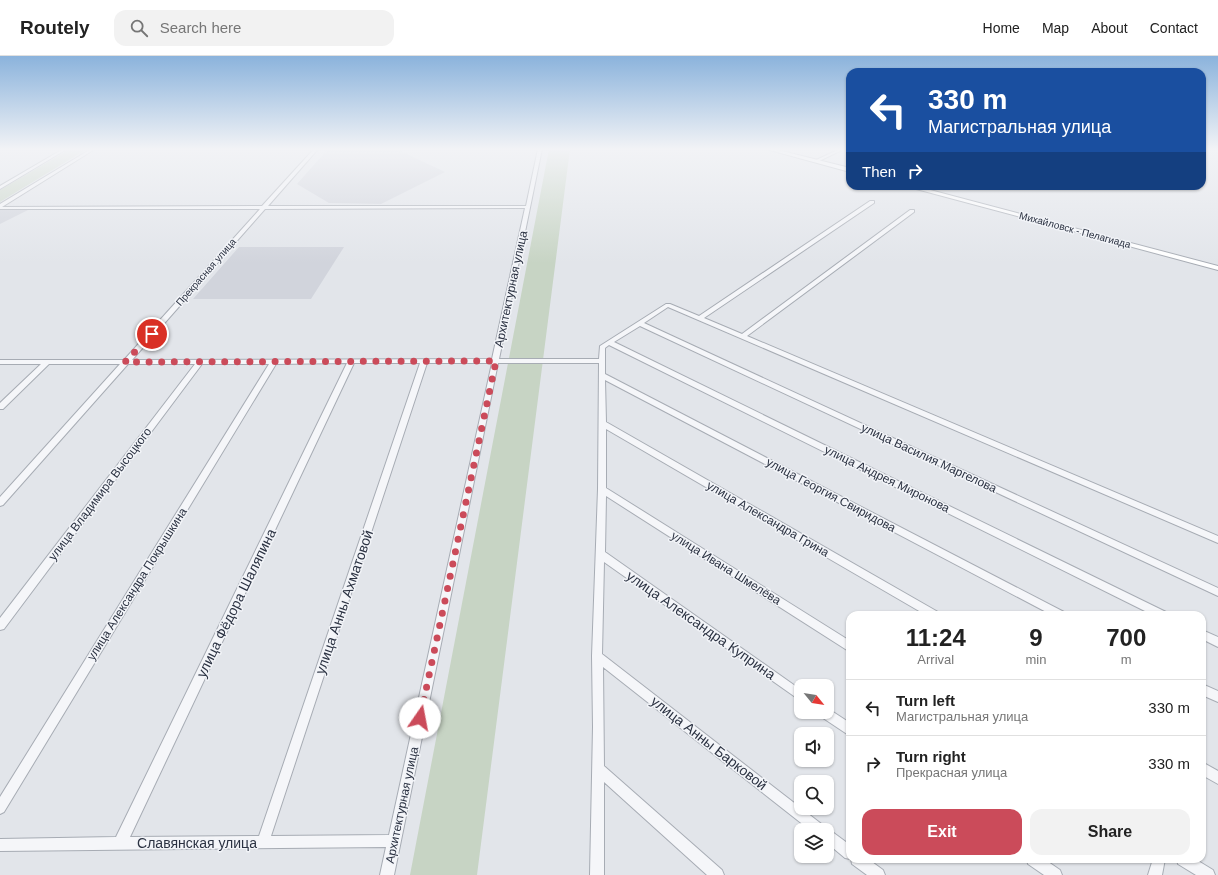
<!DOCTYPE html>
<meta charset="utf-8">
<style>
body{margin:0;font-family:Arial,sans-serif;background:#f2f2f2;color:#222;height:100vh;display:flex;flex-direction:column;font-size:15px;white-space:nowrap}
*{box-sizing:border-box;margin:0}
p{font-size:13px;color:#767676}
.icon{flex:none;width:22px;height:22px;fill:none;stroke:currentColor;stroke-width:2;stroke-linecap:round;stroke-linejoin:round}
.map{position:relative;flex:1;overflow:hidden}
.panel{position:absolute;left:846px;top:555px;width:360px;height:252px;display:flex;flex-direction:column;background:#fff;border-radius:12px;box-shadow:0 1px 3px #0004}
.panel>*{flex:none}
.hud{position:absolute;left:846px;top:12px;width:360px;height:122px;border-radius:12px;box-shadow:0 1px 3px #0004;background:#1a4fa0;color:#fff;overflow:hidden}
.needle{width:26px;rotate:120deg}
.fabs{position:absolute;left:794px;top:623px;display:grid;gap:8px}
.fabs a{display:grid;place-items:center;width:40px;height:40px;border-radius:8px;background:#fff;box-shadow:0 1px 3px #0004;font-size:20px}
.pin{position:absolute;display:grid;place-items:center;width:34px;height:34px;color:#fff;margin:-17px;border:2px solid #fff;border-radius:50%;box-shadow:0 1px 4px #0007}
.me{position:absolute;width:44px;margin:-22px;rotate:12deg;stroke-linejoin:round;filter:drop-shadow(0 0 3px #0008)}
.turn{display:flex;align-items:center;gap:14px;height:84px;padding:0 16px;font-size:18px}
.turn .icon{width:52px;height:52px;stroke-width:2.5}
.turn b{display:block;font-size:28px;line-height:34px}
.then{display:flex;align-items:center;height:38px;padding:0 16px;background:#0003;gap:8px;font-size:15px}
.eta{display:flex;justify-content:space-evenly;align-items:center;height:68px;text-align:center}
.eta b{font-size:24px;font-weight:700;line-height:28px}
.action{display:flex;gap:8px;margin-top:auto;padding:8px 16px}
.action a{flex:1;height:46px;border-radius:12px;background:#cb4b5a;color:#fff;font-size:16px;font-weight:700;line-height:46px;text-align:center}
.action a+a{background:#f2f2f2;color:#222}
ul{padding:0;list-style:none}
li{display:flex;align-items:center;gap:12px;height:56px;padding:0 16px;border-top:1px solid #e0e0e0}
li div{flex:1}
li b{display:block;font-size:15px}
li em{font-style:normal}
header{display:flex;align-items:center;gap:24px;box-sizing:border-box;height:56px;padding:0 20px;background:#fff;border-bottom:1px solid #e0e0e0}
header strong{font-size:19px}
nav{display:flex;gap:22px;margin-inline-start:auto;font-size:14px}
.search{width:280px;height:36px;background:#f2f2f2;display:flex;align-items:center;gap:10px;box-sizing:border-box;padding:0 14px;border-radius:12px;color:#767676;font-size:15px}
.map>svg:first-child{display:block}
.built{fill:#d1d4dc}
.green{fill:#c7d4c4}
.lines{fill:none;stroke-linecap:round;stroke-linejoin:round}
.street-casing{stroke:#a7acb4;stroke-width:2}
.secondary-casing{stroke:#a7acb4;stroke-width:2}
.street{fill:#f5f6f9;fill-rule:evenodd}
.secondary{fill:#fff;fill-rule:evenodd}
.route{stroke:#cb4b5a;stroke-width:7;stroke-dasharray:0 12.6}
.labels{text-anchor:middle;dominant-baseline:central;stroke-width:3;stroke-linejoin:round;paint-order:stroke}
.far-street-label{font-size:10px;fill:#2b3242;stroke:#f2f4f8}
.street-label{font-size:12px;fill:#2b3242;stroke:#f2f4f8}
.near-street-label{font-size:14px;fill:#2b3242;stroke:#f2f4f8}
</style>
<header>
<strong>Routely</strong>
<div class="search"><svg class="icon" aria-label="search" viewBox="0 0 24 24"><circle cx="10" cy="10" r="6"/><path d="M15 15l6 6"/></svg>Search here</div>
<nav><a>Home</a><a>Map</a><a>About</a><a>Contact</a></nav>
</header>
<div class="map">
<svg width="1218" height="819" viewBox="0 0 1218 819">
<rect width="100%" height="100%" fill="#e2e5ea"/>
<path class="built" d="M328,93H396L445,116L381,148L329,147L297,128Z
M0,154H28L0,168Z
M239,191H344L311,243H193Z"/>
<path class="green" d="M70,93H87L0,146V134Z
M549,93H570L477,819H410Z"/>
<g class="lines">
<defs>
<path id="street" d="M63,93H67L0,133V130Z
M91,93H95L2,151L262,150L314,93H318L268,150H526L538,93H542L499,303H599L600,290L666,248H670L699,260L870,145H874V147L704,262L742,278L910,154H914V156L747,280L1218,480V487L668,251L644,267L1218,532V540L640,270L614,286L1166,556L1168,559H1153L609,289L605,292V318L1064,556L1066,559H1052L605,324L606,366L938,556L940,559H926L606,373V432L850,585V596L606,440L605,496L801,634V645L604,506L602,598L824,770L826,773L831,775L850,789V803H868L883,814L885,819H867L852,808L851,803H850L845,802L827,787V774H810L603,611L604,710L722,814L724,819H707L604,726V819H590L593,671L592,600L598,433L599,307H498L394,819H380L386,791L0,795V783L116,781L347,307L276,308L4,756L0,758V741L269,308H202L4,573L0,574V562L195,308H128L3,449L0,450V441L120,308H49L3,353H0V347L41,308H0V304H124L260,153H0V148ZM525,152L492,303L132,304L265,153ZM354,307H420L259,780L130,781ZM427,307H492L389,779L271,780Z
M840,93H844L817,106L814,105Z
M1202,574L1218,581V591L1202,583Z
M1202,628L1218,635V646L1202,639Z
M827,652L850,667V680L820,660L818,656H827Z
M1202,706L1218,715V728L1202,719Z
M1027,803H1044L1060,814L1062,819H1044L1028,808Z
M1153,803H1165L1162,819H1148Z
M1177,803H1195L1213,814L1215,819H1196L1178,808Z"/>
<path id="secondary" d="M766,93H774L850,112V116Z
M905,130H915L1218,210V214Z"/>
</defs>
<use href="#street" class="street-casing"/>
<use href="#secondary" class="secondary-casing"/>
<use href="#street" class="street"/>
<use href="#secondary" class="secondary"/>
</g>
<linearGradient id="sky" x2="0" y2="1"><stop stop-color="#8bb3dc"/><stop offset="0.45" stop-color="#f2f3f6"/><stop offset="1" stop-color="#f2f3f6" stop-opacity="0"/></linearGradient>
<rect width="1218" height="207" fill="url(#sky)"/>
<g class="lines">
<path class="route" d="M152,278L125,306L496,305L420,662"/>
</g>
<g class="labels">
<g class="far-street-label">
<text transform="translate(1075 174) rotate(15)">Михайловск - Пелагиада</text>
<text transform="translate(206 216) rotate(-49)">Прекрасная улица</text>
</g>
<g class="street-label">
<text transform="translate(511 233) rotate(-78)">Архитектурная улица</text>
<text transform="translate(929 402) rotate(25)">улица Василия Маргелова</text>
<text transform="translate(887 423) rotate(26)">улица Андрея Миронова</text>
<text transform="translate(100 438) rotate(-53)">улица Владимира Высоцкого</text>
<text transform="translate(831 439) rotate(28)">улица Георгия Свиридова</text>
<text transform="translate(768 463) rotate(30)">улица Александра Грина</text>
<text transform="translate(726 512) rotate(32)">улица Ивана Шмелёва</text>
<text transform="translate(137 528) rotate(-58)">улица Александра Покрышкина</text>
<text transform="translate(402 749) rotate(-78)">Архитектурная улица</text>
</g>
<g class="near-street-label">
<text transform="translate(344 546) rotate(-71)">улица Анны Ахматовой</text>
<text transform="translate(236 547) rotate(-64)">улица Фёдора Шаляпина</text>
<text transform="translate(701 569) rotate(35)">улица Александра Куприна</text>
<text transform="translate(709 687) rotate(38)">улица Анны Барковой</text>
<text x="197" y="787">Славянская улица</text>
</g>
</g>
</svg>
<div class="fabs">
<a><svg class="needle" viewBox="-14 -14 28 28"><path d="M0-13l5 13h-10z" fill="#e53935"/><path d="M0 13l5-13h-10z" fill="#767676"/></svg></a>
<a><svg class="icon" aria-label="sound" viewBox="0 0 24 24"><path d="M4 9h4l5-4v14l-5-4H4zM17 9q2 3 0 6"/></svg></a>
<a><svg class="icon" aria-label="search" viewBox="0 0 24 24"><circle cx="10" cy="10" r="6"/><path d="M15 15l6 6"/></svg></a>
<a><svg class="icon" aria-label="layers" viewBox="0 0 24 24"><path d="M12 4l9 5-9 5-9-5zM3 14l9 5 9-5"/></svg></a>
</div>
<div class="pin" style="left:152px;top:278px;background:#d93025"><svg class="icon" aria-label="arrive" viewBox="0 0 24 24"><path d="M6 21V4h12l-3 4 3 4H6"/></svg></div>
<svg class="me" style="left:420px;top:662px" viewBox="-20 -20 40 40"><circle r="19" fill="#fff"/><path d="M0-13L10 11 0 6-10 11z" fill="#cb4b5a"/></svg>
<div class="hud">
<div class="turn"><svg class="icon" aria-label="left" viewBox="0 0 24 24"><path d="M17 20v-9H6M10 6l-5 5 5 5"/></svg><div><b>330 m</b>Магистральная улица</div></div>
<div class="then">Then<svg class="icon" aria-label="right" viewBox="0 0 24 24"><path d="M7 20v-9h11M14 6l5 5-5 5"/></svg></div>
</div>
<section class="panel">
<div class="eta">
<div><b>11:24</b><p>Arrival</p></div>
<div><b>9</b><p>min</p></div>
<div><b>700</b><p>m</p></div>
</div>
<ul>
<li><svg class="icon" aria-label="left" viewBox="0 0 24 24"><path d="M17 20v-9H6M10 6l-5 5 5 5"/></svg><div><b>Turn left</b><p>Магистральная улица</p></div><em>330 m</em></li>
<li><svg class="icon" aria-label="right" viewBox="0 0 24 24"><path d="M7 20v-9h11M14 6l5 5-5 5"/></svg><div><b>Turn right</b><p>Прекрасная улица</p></div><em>330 m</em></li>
</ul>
<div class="action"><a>Exit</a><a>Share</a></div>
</section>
</div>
